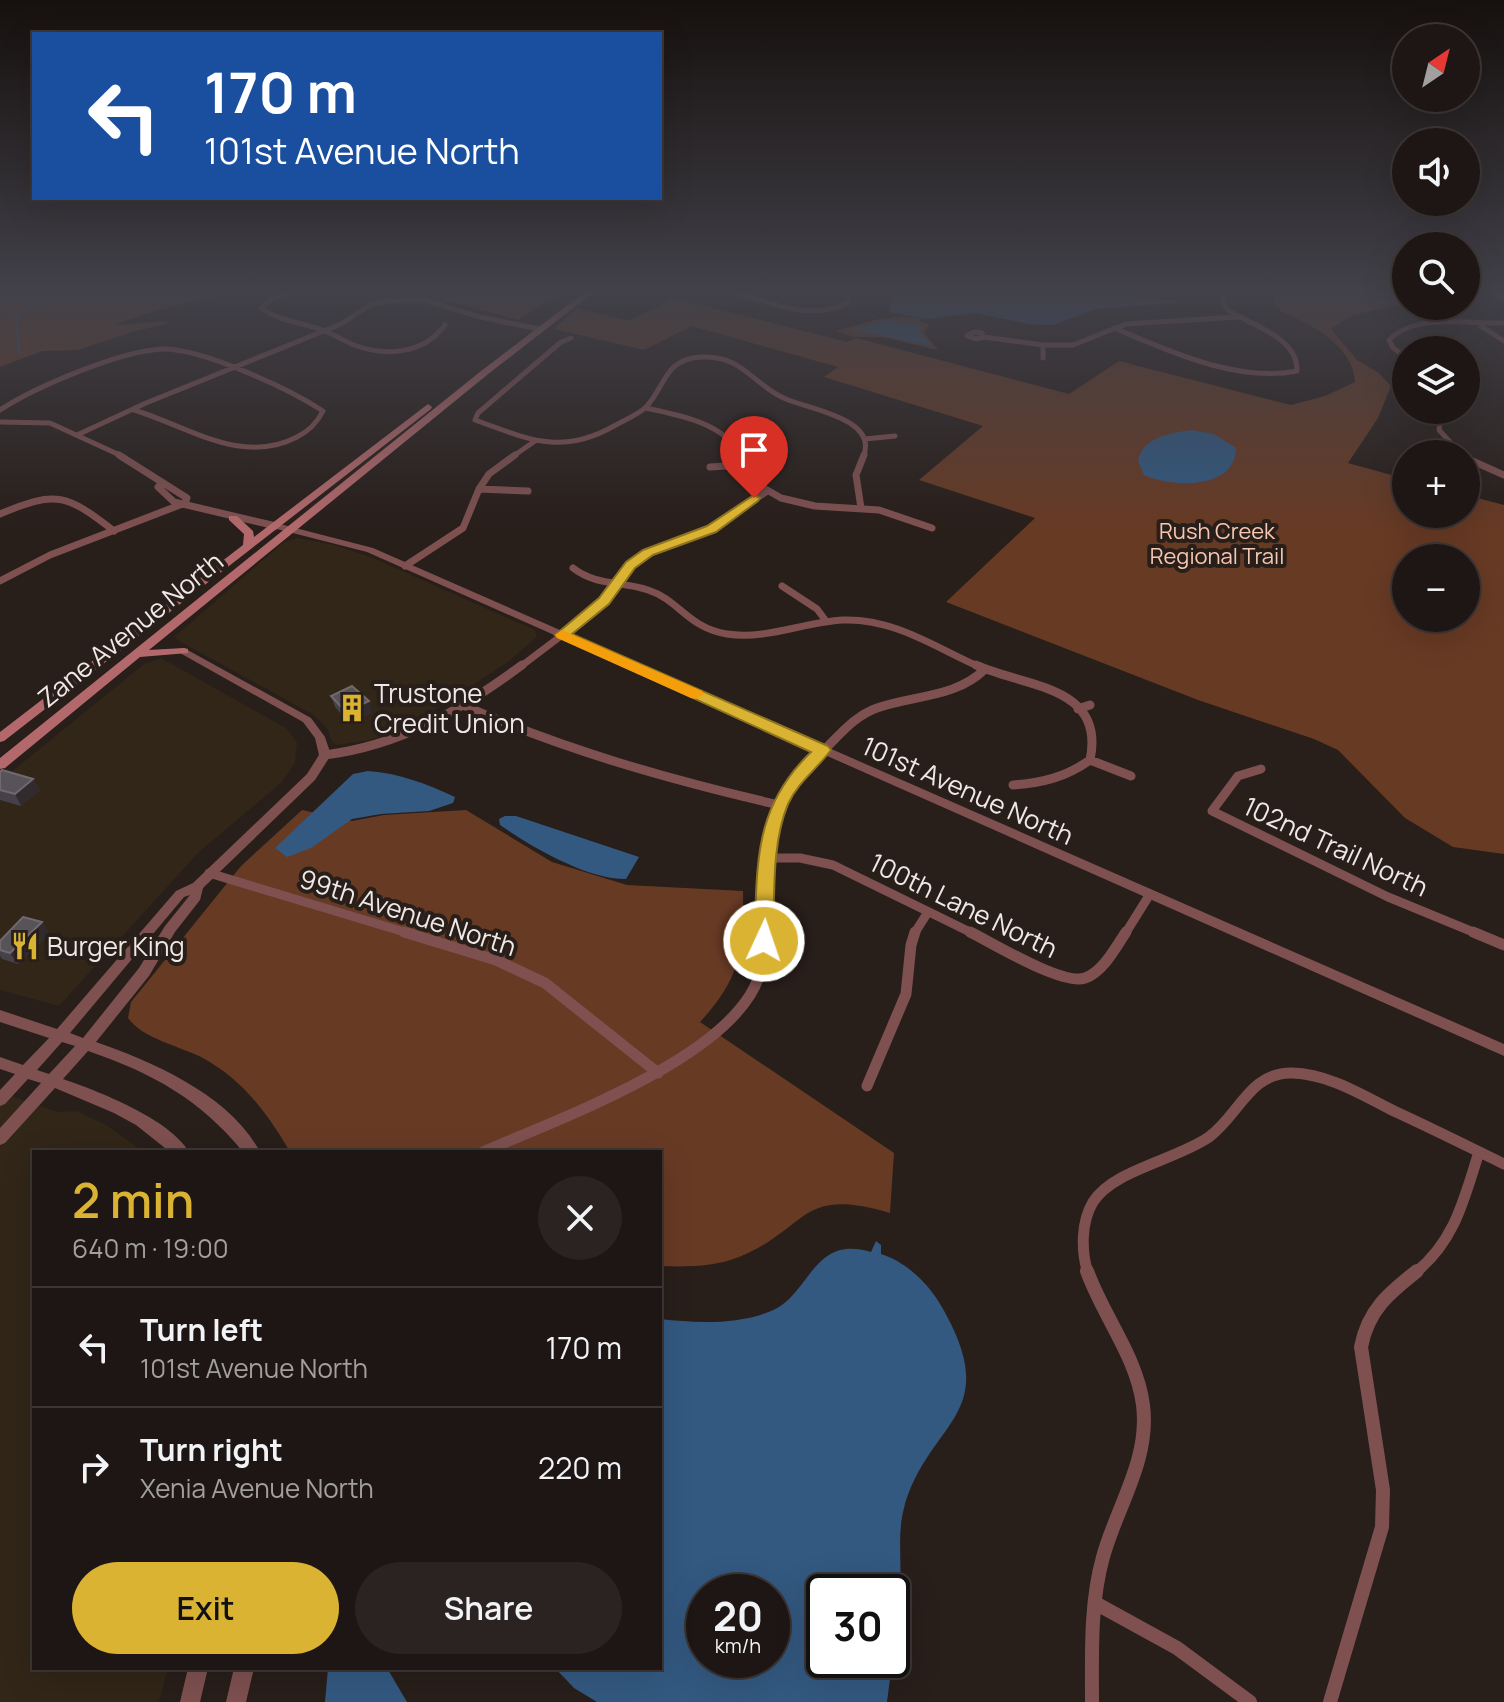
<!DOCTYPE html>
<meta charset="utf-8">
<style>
body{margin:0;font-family:Manrope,sans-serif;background:#2b2322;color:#f1f3f6;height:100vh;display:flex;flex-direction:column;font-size:30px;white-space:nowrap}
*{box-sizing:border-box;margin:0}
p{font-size:26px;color:#a19fa0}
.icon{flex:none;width:44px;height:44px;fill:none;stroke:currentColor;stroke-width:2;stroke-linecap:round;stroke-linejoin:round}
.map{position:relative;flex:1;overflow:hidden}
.details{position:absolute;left:32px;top:1150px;width:630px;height:520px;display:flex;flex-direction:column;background:#1e1614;border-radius:0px;box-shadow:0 8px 32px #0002,0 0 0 2px #3c3534}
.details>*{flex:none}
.guide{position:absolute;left:32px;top:32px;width:630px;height:168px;border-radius:0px;box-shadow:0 8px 32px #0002,0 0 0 2px #3c3534;background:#1a4fa0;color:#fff;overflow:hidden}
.needle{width:52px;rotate:35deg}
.fabs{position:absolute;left:1392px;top:24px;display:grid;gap:16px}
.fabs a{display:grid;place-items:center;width:88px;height:88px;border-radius:50%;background:#1e1614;box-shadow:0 8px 32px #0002,0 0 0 2px #3c3534;font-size:40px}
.speed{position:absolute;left:686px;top:1574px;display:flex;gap:16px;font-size:40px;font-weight:700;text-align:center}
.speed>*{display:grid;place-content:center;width:104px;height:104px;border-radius:50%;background:#1e1614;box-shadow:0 8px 32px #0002,0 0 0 2px #3c3534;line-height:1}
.speed small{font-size:20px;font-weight:400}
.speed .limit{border:4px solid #111;border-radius:12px;background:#fff;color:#111}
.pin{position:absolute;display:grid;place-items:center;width:68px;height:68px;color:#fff;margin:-82px -34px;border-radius:50% 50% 50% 0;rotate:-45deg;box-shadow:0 0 8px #0007}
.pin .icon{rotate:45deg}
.me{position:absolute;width:88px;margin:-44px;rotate:3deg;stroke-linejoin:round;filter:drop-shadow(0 0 6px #0008)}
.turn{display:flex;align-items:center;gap:28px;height:168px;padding:0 40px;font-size:36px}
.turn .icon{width:104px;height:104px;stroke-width:2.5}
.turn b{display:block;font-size:56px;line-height:68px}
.round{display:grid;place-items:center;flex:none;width:84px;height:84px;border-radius:42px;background:#2b2322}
.head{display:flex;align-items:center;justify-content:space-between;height:136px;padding:0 40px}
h1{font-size:48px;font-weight:600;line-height:60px;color:#dab333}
.button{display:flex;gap:16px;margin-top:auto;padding:16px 40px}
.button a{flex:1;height:92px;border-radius:48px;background:#dab333;color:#111;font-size:32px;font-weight:600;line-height:92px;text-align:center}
.button a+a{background:#2b2322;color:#f1f3f6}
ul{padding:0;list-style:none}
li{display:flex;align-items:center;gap:24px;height:120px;padding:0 40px;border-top:2px solid #3c3534}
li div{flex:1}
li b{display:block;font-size:30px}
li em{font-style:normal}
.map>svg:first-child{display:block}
.commercial{fill:#312617}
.green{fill:#673a24;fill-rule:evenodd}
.water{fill:#335981;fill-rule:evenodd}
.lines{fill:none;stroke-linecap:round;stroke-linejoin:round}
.stream{stroke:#335981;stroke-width:2}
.minor-far4{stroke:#7e5050;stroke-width:5}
.minor-far3{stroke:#7e5050;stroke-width:7}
.minor-far2{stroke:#7e5050;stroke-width:9}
.minor-far1{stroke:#7e5050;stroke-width:11}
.minor{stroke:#7e5050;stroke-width:14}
.tertiary{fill:#7e5050;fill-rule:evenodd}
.secondary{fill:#b3696b;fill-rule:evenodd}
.wall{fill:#464048}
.shaded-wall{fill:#322b2e}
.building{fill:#585259;stroke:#70696f;stroke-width:2}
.route{fill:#dab333;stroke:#8e7421;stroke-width:2}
.slow{fill:#f59e0b}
.labels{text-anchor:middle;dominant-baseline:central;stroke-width:8;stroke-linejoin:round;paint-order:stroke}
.far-park-label{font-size:22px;fill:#f9c7b0;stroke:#281e1a}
.street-label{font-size:26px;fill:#efe8e5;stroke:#281e1a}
.poi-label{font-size:26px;fill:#efe8e5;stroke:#281e1a;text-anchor:start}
</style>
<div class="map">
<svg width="1504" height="1702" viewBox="0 0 1504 1702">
<rect width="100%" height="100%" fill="#281e1a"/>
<path class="commercial" d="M297,538L335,545L373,558L535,630L537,637L508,662L413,724L370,740L337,745L332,742L327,728L312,714L177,640L175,636L284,542Z
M161,658L286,728L297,742L295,763L282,782L198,853L59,1006L0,990V781L144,664Z
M0,1092L58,1112L77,1111L108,1126L144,1152H34V1668H168L159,1702H0Z"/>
<path class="green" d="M0,291H231C193,303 152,309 115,325L169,321L166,324L132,332L78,350L42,351L0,367Z
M411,291H563L519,320Z
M1277,291H1406V304L1352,315L1331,329L1357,360L1379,373L1391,386L1378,418L1348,463L1406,479V514H1466V495L1504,505V854L1453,847L1405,818L1338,750L1314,739L1198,700L946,602L1035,518L919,480L983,426L824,377L838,367L692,326L644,350L554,329L577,308L629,321L674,298L847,342L856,338L1069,394L1119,361L1291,405L1325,396L1355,382C1353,344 1309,324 1279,310L1273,302ZM1406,558H1466V618H1406Z
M905,317L922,319L920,321L929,325L924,333L938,350L882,337H854L836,331L879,319Z
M302,810L352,821L384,815L466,810L552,862L627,885L743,891C744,949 741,978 700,1022L894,1153L890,1213C798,1186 810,1228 739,1257C714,1267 687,1267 660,1266V1152H290C267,1113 244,1081 203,1058C180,1046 143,1039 128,1018L131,1002L241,866Z"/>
<path class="water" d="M892,291L1109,294L1184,302L1096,309L1053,325L1029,324L976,313L925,319L890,312Z
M885,320L920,324L921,335L933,346L854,330Z
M1191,430L1214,434L1236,448C1236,491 1170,487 1144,475L1138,461C1142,437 1171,433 1191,430Z
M368,771C399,773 427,784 455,797L453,803L429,811L381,814L352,819L311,848L287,857L275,848L353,774Z
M505,816H516L639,857L626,879C586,879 532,847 500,825L499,819Z
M876,1241L881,1245V1254C907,1262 930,1285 943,1309C1004,1417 928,1420 904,1508C897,1534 902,1560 900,1587C897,1625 892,1664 887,1702H597L574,1688L555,1668H660V1319C696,1323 737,1325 771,1311C810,1296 812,1234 871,1252ZM772,1592V1660H704V1592ZM824,1592H892V1660H824Z
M328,1668H387L407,1702H325Z"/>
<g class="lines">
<path class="stream" d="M51,293L54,291
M19,353L16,315L43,298"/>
<path class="minor-far4" d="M295,291L272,299L261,308C279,321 299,322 320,329C332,333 342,340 354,345C386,357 424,354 445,325
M731,291C768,302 811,322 848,303L847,291
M1481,326L1504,341
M1114,328C1169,351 1237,383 1297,371C1298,337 1252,326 1228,310L1223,302L1225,291
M974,332L982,333L984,337L976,339L967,336Z
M984,337L1043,345H1073L1126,324L1237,317
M571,338L561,342L478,413L475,420C528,439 561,456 614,426C624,420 638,415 646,407C666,386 664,359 701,357C744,355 752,385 786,399C809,409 880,419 863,457
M1043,345V358
M1406,357L1393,348L1389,340C1414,313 1470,324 1504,323
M645,408C680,415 724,423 743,457
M0,410C35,387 120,351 162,349C202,348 289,389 323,411C317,423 309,431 297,437C242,466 187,426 134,410
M1442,410L1439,430L1461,454
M0,422L50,423L124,457
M77,435L146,403L341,324L370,305L386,301L424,300L480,317L539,329
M865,439L895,436
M1437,454L1458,452
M512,457L535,441"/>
<path class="minor-far3" d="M119,455L187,498L185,503
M742,455L755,483L781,498L815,506L879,510L932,528
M1466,458L1504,475
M710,467L743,465
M161,483L158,487L174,502L276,526
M479,489L528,491
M861,508L856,475L864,455
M0,514C57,490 66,494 114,531
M405,566L463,528L479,489L489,474L515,455
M573,568C596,586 622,581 648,590C679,600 688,628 727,634C767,640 804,622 843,620C894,618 936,648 980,667
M0,581L50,555L185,503
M782,586L817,609L826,621
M520,667L590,614L604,601L622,572L648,553L712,529L767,491"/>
<path class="minor-far2" d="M976,665C1024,687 1106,685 1090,760C1066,777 1042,783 1013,785
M463,705C564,750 671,780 779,805
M1078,709L1090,705
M325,755C402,745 461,710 522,665
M1090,760L1131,776
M1261,769L1238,776L1212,811L1388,897L1478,934
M767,858H800L833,865L974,934
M209,873L411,934
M764,934C767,893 763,845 779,806C789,781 810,763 829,745C843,731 857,715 877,708C913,695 956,698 985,669
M914,934L928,912
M1125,934L1150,894"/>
<path class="minor-far1" d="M404,932L496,960L545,983L658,1073
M970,932C993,943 1062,986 1085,978C1103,972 1116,947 1126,932
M1473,932L1504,945
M867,1086L906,994L911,945L915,932
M483,1152C557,1119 743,1054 761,969C764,957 763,944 764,932
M1088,1273C1081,1251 1081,1222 1093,1202C1113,1170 1176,1160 1209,1137C1239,1115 1250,1072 1292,1073C1329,1074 1362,1095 1394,1111C1431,1128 1467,1146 1504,1164
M1415,1273C1455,1241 1464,1199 1479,1152"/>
<path class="minor" d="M1087,1271C1103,1316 1137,1357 1143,1405C1150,1460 1117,1506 1103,1557C1090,1603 1092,1654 1092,1702
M1097,1604L1177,1648L1250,1702
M1330,1702L1382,1527L1383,1490L1361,1347C1368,1310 1389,1293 1417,1271"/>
<path class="tertiary" d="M1486,291H1494L1504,296V301Z
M276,523L373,548L1504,1044V1056L367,552L273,528V524Z
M184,648L311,718L325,737L331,755L315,780L203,888L200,900L175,932L149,976L96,1042C153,1062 230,1095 260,1152H243C200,1099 152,1073 88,1051L63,1079C98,1091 170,1119 189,1152H170L136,1125L114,1113L55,1088L5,1143L0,1145V1128L41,1083L28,1079L5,1104L0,1106V1090L15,1074L0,1069V1057L23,1065L49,1038L0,1022V1010L57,1029L176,891L193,883L307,774L319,755L315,738L303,722L180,653V649ZM190,895L165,926L139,968L83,1038L70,1033L184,897ZM62,1042L75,1046L49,1074L37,1070Z
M188,1668H208L200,1702H180Z
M234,1668H254L246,1702H226Z"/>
<path class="secondary" d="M586,291H595L487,375L149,650L184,648L188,649V653L140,657L5,768L0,769V758L481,371Z
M428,404L432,407L431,409L4,741L0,742V732L243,545L244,534L229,520V516H237L253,531L254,537Z"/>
</g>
<path class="wall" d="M331,696L372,712L354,721H347L335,707Z
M0,772L33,779L40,790L21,806L0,800Z
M42,922L49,934L18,964L2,959L0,956V941Z"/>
<path class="shaded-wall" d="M369,701L372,712L354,721L350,710Z
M33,779L40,790L21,806L15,794Z
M42,922L49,934L18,964L10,953Z"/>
<path class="building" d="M352,686L369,701L350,710H344L331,696Z
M2,770L33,779L15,794L0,790V772Z
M23,917L42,922L10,953L0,950V941Z"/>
<linearGradient id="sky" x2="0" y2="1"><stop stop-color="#16100e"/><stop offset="0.55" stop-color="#424149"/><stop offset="1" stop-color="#424149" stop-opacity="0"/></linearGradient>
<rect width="1504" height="529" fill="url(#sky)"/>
<path class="route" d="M754,495L760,498L758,501L716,532L653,555L635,568L609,604L572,634L828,746L831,750C817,769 798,782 788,804C771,845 775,898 773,941L771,947H757L754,941C758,865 752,809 811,752L555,635L599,598L626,562L643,550L707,526Z"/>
<path class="slow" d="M562,630L702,691L704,694L696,699L691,698L557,638L555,635Z"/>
<defs>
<symbol id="building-bare" viewBox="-9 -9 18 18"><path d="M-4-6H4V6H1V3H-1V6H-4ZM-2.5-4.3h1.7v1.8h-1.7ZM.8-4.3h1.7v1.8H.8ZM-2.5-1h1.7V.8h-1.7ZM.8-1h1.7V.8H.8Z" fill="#dab333" stroke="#281e1a" stroke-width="2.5" paint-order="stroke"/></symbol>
<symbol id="restaurant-bare" viewBox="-9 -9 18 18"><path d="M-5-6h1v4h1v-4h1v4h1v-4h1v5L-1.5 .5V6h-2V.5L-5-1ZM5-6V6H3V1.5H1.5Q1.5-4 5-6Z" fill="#dab333" stroke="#281e1a" stroke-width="2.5" paint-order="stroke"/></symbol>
</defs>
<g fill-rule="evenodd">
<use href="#building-bare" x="332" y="688" width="40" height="40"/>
<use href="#restaurant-bare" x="5" y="926" width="40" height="40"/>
</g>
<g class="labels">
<g class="far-park-label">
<text x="1217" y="531">Rush Creek<tspan x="1217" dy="25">Regional Trail</tspan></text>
</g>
<g class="street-label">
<text transform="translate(130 629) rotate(-39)">Zane Avenue North</text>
<text transform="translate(968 790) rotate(24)">101st Avenue North</text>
<text transform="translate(1336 846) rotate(25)">102nd Trail North</text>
<text transform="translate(964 905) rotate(26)">100th Lane North</text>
<text transform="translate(408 912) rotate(18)">99th Avenue North</text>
</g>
<g class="poi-label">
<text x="374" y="693">Trustone<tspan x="374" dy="30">Credit Union</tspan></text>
<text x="47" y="946">Burger King</text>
</g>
</g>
</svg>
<div class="fabs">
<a><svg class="needle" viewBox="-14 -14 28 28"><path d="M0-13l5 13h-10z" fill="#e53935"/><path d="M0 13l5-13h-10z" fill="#a19fa0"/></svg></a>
<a><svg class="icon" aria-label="sound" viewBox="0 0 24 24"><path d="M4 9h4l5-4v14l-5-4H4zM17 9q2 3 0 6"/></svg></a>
<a><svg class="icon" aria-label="search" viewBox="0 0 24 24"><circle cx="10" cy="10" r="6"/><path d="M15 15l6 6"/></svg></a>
<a><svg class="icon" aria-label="layers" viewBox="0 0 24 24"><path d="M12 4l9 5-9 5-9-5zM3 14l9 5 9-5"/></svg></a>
<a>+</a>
<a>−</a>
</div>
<div class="speed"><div>20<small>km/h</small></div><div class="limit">30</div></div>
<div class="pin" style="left:754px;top:498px;background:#d93025"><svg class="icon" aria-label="arrive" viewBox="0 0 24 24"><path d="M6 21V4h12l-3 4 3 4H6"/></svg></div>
<svg class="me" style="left:764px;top:941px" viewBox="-20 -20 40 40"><circle r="17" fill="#dab333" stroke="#fff" stroke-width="3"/><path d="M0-11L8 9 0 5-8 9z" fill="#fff"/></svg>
<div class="guide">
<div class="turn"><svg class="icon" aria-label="left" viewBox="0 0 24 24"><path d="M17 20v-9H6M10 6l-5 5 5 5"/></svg><div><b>170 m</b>101st Avenue North</div></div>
</div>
<section class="details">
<div class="head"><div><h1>2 min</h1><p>640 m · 19:00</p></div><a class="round"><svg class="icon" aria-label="close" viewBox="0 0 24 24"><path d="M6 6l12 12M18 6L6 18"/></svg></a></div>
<ul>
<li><svg class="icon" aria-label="left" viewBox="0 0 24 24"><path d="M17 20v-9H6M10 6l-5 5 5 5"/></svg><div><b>Turn left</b><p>101st Avenue North</p></div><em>170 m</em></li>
<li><svg class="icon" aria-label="right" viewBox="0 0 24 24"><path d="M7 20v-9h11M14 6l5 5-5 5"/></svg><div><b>Turn right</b><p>Xenia Avenue North</p></div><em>220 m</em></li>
</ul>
<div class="button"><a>Exit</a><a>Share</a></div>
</section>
</div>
